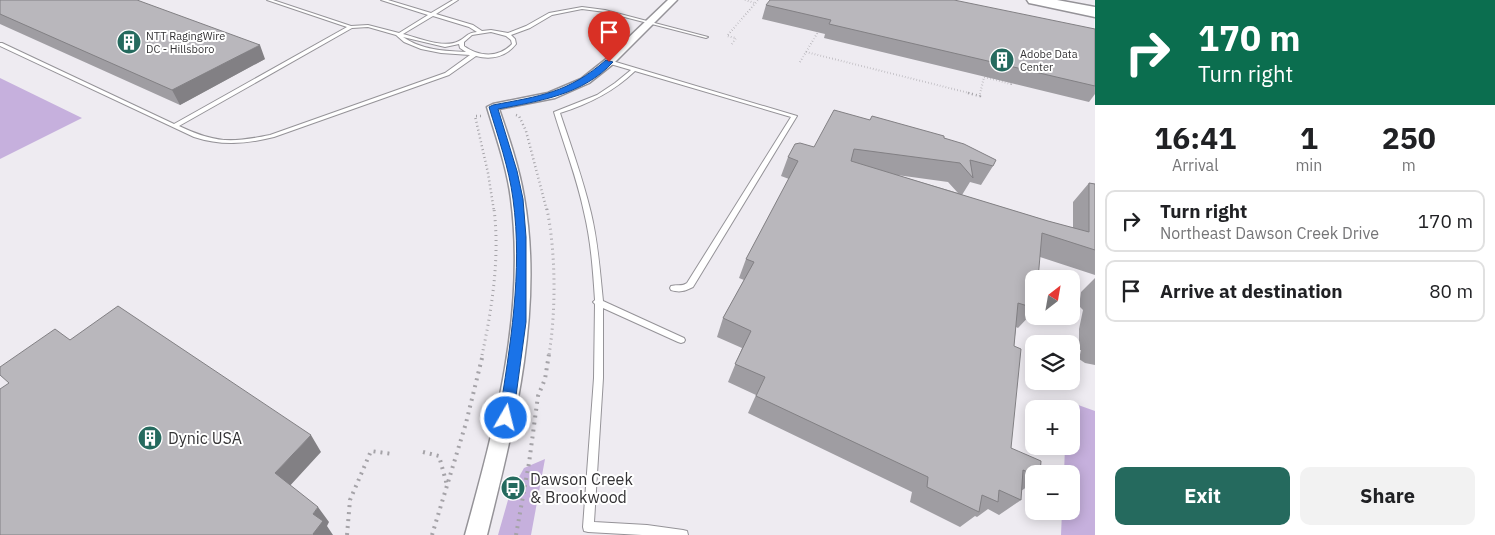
<!DOCTYPE html>
<meta charset="utf-8">
<style>
body{margin:0;font-family:"IBM Plex Sans",sans-serif;background:#f2f2f2;color:#202124;height:100vh;display:flex;flex-direction:column;font-size:19px;white-space:nowrap}
*{box-sizing:border-box;margin:0}
p{font-size:16px;color:#757577}
.icon{flex:none;width:28px;height:28px;fill:none;stroke:currentColor;stroke-width:2;stroke-linecap:round;stroke-linejoin:round}
.map{position:relative;flex:1;overflow:hidden}
.drawer{display:flex;flex-direction:column;background:#fff;width:400px}
.drawer>*{flex:none}
.top-card{background:#0b6e4f;color:#fff;overflow:hidden}
.needle{width:32px;rotate:31deg}
.fabs{position:absolute;left:1025px;top:270px;display:grid;gap:10px}
.fabs a{display:grid;place-items:center;width:55px;height:55px;border-radius:10px;background:#fff;box-shadow:0 2px 12px #0003;font-size:25px}
.pin{position:absolute;display:grid;place-items:center;width:42px;height:42px;color:#fff;margin:-51px -21px;border-radius:50% 50% 50% 0;rotate:-45deg;box-shadow:0 0 5px #0007}
.pin .icon{rotate:45deg}
.me{position:absolute;width:55px;margin:-28px;rotate:8deg;stroke-linejoin:round;filter:drop-shadow(0 0 4px #0008)}
.turn{display:flex;align-items:center;gap:18px;height:105px;padding:0 20px;font-size:22px}
.turn .icon{width:65px;height:65px;stroke-width:2.5}
.turn b{display:block;font-size:35px;line-height:42px}
.eta{display:flex;justify-content:space-evenly;align-items:center;height:85px;text-align:center}
.eta b{font-size:30px;font-weight:800;line-height:35px}
.primary-button{display:flex;gap:10px;margin-top:auto;padding:10px 20px}
.primary-button a{flex:1;height:58px;border-radius:10px;background:#256a5e;color:#fff;font-size:20px;font-weight:800;line-height:58px;text-align:center}
.primary-button a+a{background:#f2f2f2;color:#202124}
ul{padding:0;list-style:none}
li{display:flex;align-items:center;gap:15px;height:62px;margin:0 10px 8px;padding:0 10px;border:2px solid #e0e0e0;border-radius:10px}
li div{flex:1}
li b{display:block;font-size:19px}
li em{font-style:normal}
main{display:flex;flex:1;min-height:0}
.map>svg:first-child{display:block}
.green{fill:#c6b0dd}
.lines{fill:none;stroke-linecap:round;stroke-linejoin:round}
.lane-casing{stroke:#959398;stroke-width:2}
.street-casing{stroke:#959398;stroke-width:3}
.primary-casing{stroke:#959398;stroke-width:3}
.path-far3{stroke:#a5a3a8;stroke-width:2;stroke-dasharray:0.5 2.5;stroke-linecap:butt}
.path-far2{stroke:#a5a3a8;stroke-width:2.5;stroke-dasharray:1 3;stroke-linecap:butt}
.path-far1{stroke:#a5a3a8;stroke-width:3;stroke-dasharray:1 4;stroke-linecap:butt}
.path{stroke:#a5a3a8;stroke-width:4;stroke-dasharray:2 5;stroke-linecap:butt}
.lane{fill:#fff;fill-rule:evenodd}
.street{fill:#fff;fill-rule:evenodd}
.primary{fill:#fff;fill-rule:evenodd}
.wall{fill:#9f9da2;fill-rule:evenodd}
.shaded-wall{fill:#828084}
.building{fill:#b9b7bc;stroke:#828084}
.route{fill:#1a73e8;stroke:#114b97}
.labels{text-anchor:middle;dominant-baseline:central;stroke-width:4;stroke-linejoin:round;paint-order:stroke}
.far-poi-label{font-size:11px;fill:#343335;stroke:#fff;text-anchor:start}
.near-poi-label{font-size:16px;fill:#343335;stroke:#fff;text-anchor:start}
</style>
<main>
<div class="map">
<svg width="1095" height="535" viewBox="0 0 1095 535">
<rect width="100%" height="100%" fill="#eeebf1"/>
<path class="green" d="M0,78L82,118L0,159Z
M1067,401L1095,411V535H1061L1062,511H1071V474H1064L1065,446H1071V409H1067Z
M545,459L531,535H498L510,493L524,468Z"/>
<g class="lines">
<defs>
<path id="lane" d="M267,0H273L351,26L368,25L399,33L428,15L381,0H388L431,13L453,0H458L436,14L473,25L482,31L491,30L508,33L526,26L549,13L582,7L605,10L708,37L706,38L605,12L582,9L552,15L530,28L511,35L515,39L516,44C506,57 491,60 476,56L449,75L274,137C246,144 221,146 194,137L0,46V43H2L174,124L347,27ZM433,16L469,27L477,32C466,33 467,37 459,41C444,49 419,38 403,34ZM368,27L396,35L404,42L421,49L441,53L470,55L445,73L270,135C231,143 215,143 179,126L352,28ZM491,32L506,36L511,40L512,44C499,58 479,57 464,46V42L472,35ZM403,37L445,47L459,44L460,48L466,52C444,51 422,50 403,37Z
M609,60L797,116L693,287C685,291 680,293 671,290L670,288L671,286C678,284 681,287 687,283L791,117L635,71C613,92 589,104 560,113C571,146 583,179 591,213C598,242 600,272 603,301L684,338L685,340L684,342L681,343L678,342L603,308V378L594,522L647,525L683,530L687,531L688,535H642L588,532L584,531L583,527L594,378L595,304L593,302L595,300C593,270 591,241 584,212C577,178 564,145 554,112L597,95L615,83L631,70L607,63L606,62Z"/>
<path id="street" d="M668,0H677L613,64L589,83L555,98L499,109C509,138 519,167 524,197C544,310 514,426 487,535H465C495,426 526,313 511,199C507,167 496,137 487,107L493,104L548,93L581,79L605,60Z"/>
<path id="primary" d="M1027,0H1057L1095,7V17L1034,4L1029,3Z"/>
</defs>
<use href="#lane" class="lane-casing"/>
<use href="#street" class="street-casing"/>
<use href="#primary" class="primary-casing"/>
<path class="path-far3" d="M745,0L755,3
M732,44L736,38L727,36L758,0
M806,52L973,94
M800,62L818,32
M980,94L984,77L1011,84V80"/>
<path class="path-far2" d="M968,93L980,96L981,93
M516,115L519,116L526,131L547,211
M481,116H475L488,173L494,211"/>
<path class="path-far1" d="M547,209C556,254 556,311 549,355
M482,355C492,309 500,257 494,209"/>
<path class="path" d="M423,452L439,456L447,485
M347,535L350,500L371,451L392,454
M432,535L466,423L483,354
M516,535L529,463L538,396L545,379L549,354"/>
<use href="#lane" class="lane"/>
<use href="#street" class="street"/>
<use href="#primary" class="primary"/>
</g>
<path class="wall" d="M0,0L265,59L180,105L0,24Z
M766,5L1095,29V94L1089,102L824,38L825,34L762,19Z
M944,138L993,166L981,185L970,182L962,195L1048,221L1073,228V202L1089,183L1095,184V275L1040,257L1034,279V311L1018,328L1016,327L1014,346L1011,448L1034,474V482L1021,491V500L999,515L988,509L977,517L975,516L960,527L910,502L912,492L748,413L756,395L728,382L742,348L717,337L723,318L744,280L739,278L746,259L789,179L781,176L788,157L814,147ZM897,175L948,182L958,193Z
M1095,278V365L1085,363L1079,359L1081,350H1079V329L1083,310L1079,306L1081,292Z"/>
<path class="shaded-wall" d="M260,45L265,59L180,105L172,90Z
M311,435L321,452L287,489L275,473Z
M318,507L329,522L327,526L333,535H314L313,534V514Z"/>
<path class="building" d="M0,0H137L260,45L172,90L0,14Z
M770,0H954L1095,29V86L829,24L831,20L766,5Z
M834,110L870,120L872,116L944,136V138L964,144L996,160L993,166L970,160L973,178L960,163L854,149L851,161L1048,221L1089,232V183L1095,184V250L1042,233L1038,279H1034V308L1018,303L1014,346L1021,349L1011,448L1041,461L1040,474H1034V475L1023,470L1021,500L999,490L998,502L982,495L979,512L927,487L928,477L756,396L765,377L735,364L751,331L723,318L754,262L746,259L798,161L788,157L795,144L800,143L814,147Z
M118,306L311,435L275,473L318,507L313,514L323,521L313,534L314,535H0V389L9,383L0,375V367L55,329L70,340Z"/>
<path class="route" d="M606,60L613,62C583,95 539,101 498,109L517,171L523,199L526,237V322L513,418L511,423L506,425L501,423L499,418C510,346 523,272 513,199C509,168 498,137 489,107L493,105C540,96 568,93 606,60Z"/>
<defs>
<symbol id="building-disc" viewBox="-11 -11 22 22"><circle r="9.5" fill="#256a5e" stroke="#fff"/><path d="M-4-6H4V6H1V3H-1V6H-4ZM-2.5-4.3h1.7v1.8h-1.7ZM.8-4.3h1.7v1.8H.8ZM-2.5-1h1.7V.8h-1.7ZM.8-1h1.7V.8H.8Z" fill="#fff"/></symbol>
<symbol id="bus-disc" viewBox="-11 -11 22 22"><circle r="9.5" fill="#256a5e" stroke="#fff"/><path d="M-5-6H5V4H4V6H2V4H-2V6H-4V4H-5ZM-3.5-4V0h7V-4ZM-3.5 1.2v1.5H-2V1.2ZM2 1.2v1.5H3.5V1.2Z" fill="#fff"/></symbol>
</defs>
<g fill-rule="evenodd">
<use href="#building-disc" x="115" y="28" width="28" height="28"/>
<use href="#building-disc" x="988" y="46" width="28" height="28"/>
<use href="#building-disc" x="136" y="424" width="28" height="28"/>
<use href="#bus-disc" x="499" y="474" width="28" height="28"/>
</g>
<g class="labels">
<g class="far-poi-label">
<text x="146" y="36">NTT RagingWire<tspan x="146" dy="13">DC - Hillsboro</tspan></text>
<text x="1020" y="54">Adobe Data<tspan x="1020" dy="13">Center</tspan></text>
</g>
<g class="near-poi-label">
<text x="168" y="438">Dynic USA</text>
<text x="530" y="479">Dawson Creek<tspan x="530" dy="18">&amp; Brookwood</tspan></text>
</g>
</g>
</svg>
<div class="fabs">
<a><svg class="needle" viewBox="-14 -14 28 28"><path d="M0-13l5 13h-10z" fill="#e53935"/><path d="M0 13l5-13h-10z" fill="#757577"/></svg></a>
<a><svg class="icon" aria-label="layers" viewBox="0 0 24 24"><path d="M12 4l9 5-9 5-9-5zM3 14l9 5 9-5"/></svg></a>
<a>+</a>
<a>−</a>
</div>
<div class="pin" style="left:609px;top:62px;background:#d93025"><svg class="icon" aria-label="arrive" viewBox="0 0 24 24"><path d="M6 21V4h12l-3 4 3 4H6"/></svg></div>
<svg class="me" style="left:506px;top:418px" viewBox="-20 -20 40 40"><circle r="17" fill="#1a73e8" stroke="#fff" stroke-width="3"/><path d="M0-11L8 9 0 5-8 9z" fill="#fff"/></svg>
</div>
<section class="drawer">
<div class="top-card">
<div class="turn"><svg class="icon" aria-label="right" viewBox="0 0 24 24"><path d="M7 20v-9h11M14 6l5 5-5 5"/></svg><div><b>170 m</b>Turn right</div></div>
</div>
<div class="eta">
<div><b>16:41</b><p>Arrival</p></div>
<div><b>1</b><p>min</p></div>
<div><b>250</b><p>m</p></div>
</div>
<ul>
<li><svg class="icon" aria-label="right" viewBox="0 0 24 24"><path d="M7 20v-9h11M14 6l5 5-5 5"/></svg><div><b>Turn right</b><p>Northeast Dawson Creek Drive</p></div><em>170 m</em></li>
<li><svg class="icon" aria-label="arrive" viewBox="0 0 24 24"><path d="M6 21V4h12l-3 4 3 4H6"/></svg><div><b>Arrive at destination</b></div><em>80 m</em></li>
</ul>
<div class="primary-button"><a>Exit</a><a>Share</a></div>
</section>
</main>
